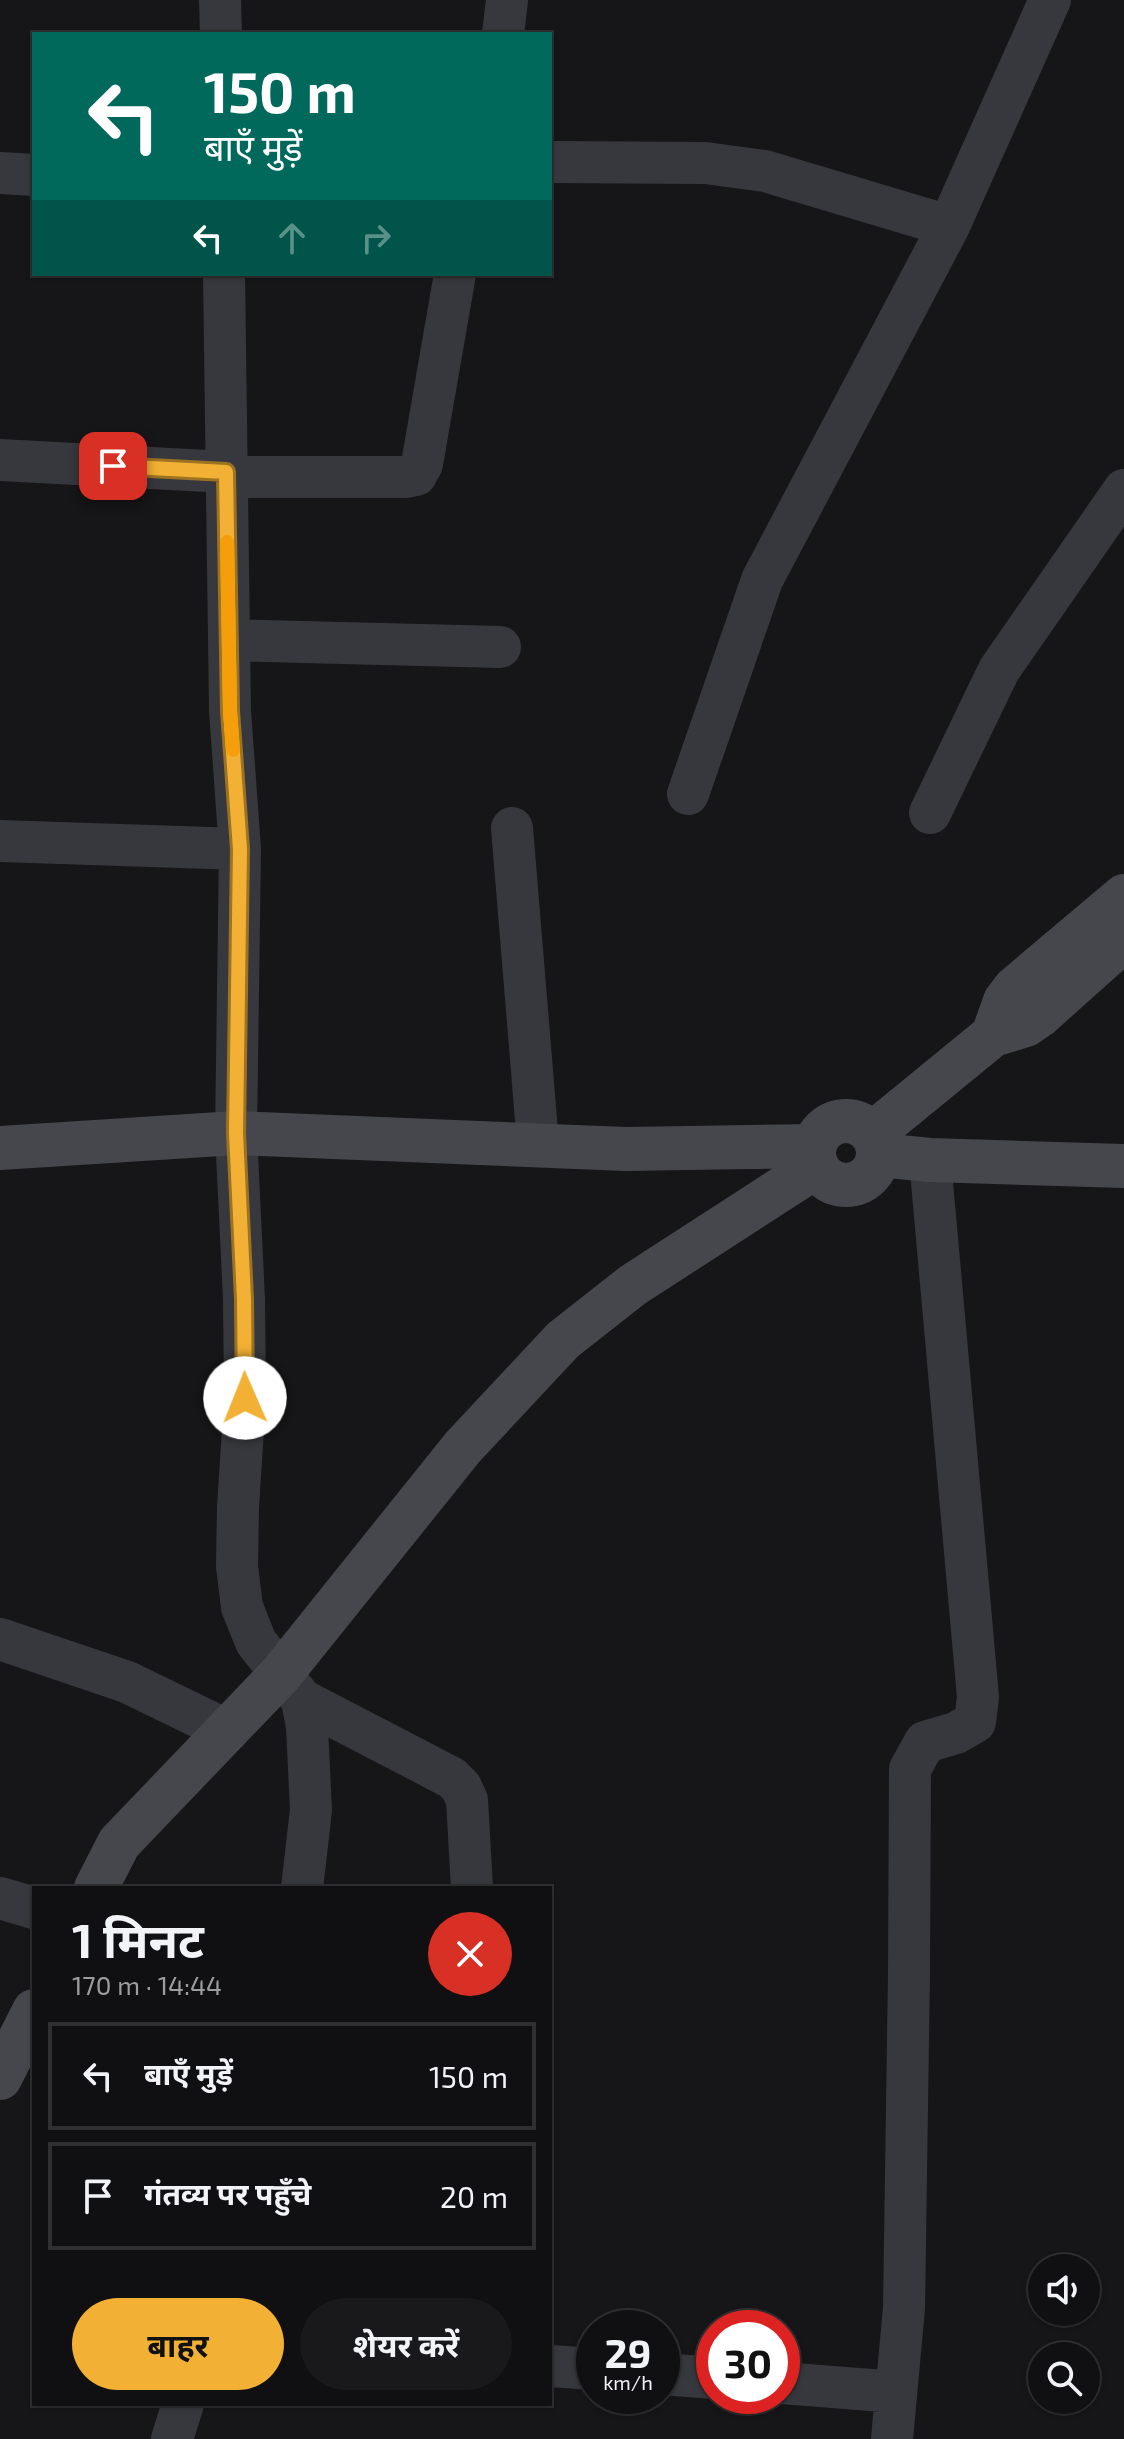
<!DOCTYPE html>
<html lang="hi">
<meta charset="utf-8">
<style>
body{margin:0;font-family:"Exo 2","Noto Sans Devanagari",sans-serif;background:#19191b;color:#f1f3f6;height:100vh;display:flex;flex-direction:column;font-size:30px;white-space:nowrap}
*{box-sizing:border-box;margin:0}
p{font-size:26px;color:#9c9d9f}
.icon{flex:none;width:44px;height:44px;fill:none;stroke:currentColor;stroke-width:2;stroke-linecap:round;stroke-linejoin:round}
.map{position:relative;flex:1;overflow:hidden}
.drawer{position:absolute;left:32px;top:1886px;width:520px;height:520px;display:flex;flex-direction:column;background:#101012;border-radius:0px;box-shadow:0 2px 6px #0004,0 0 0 2px #303032}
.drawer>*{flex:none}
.guide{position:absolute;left:32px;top:32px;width:520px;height:244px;border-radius:0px;box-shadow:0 2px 6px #0004,0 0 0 2px #303032;background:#00695c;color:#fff;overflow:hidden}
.buttons{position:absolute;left:1028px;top:2254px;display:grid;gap:16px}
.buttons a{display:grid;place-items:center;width:72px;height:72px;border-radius:50%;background:#101012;box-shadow:0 2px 6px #0004,0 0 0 2px #303032;font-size:40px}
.speed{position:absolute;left:576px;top:2310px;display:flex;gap:16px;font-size:40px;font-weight:700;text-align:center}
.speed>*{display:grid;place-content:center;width:104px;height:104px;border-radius:50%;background:#101012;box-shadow:0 2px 6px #0004,0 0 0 2px #303032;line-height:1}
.speed small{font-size:20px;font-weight:400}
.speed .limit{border:12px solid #d22;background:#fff;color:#111}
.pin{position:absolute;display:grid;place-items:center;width:68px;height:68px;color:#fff;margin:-34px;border-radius:16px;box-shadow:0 4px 12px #0006}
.me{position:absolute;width:88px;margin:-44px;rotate:359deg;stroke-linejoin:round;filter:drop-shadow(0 0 6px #0008)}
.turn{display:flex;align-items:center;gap:28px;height:168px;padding:0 40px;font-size:36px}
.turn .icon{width:104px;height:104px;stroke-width:2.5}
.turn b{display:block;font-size:56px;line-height:68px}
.lanes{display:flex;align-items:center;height:76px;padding:0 40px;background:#0003;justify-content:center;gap:40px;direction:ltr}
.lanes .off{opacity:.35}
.round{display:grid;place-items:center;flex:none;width:84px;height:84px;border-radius:42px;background:#19191b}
.overview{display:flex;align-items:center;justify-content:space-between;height:136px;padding:0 40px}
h1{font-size:48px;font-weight:700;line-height:60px}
.primary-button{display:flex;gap:16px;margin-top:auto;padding:16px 40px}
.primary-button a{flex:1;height:92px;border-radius:48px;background:#f2b134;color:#111;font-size:32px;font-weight:700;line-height:92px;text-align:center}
.primary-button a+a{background:#19191b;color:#f1f3f6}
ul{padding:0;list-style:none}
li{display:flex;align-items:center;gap:24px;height:108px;margin:0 16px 12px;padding:0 24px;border:4px solid #303032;border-radius:0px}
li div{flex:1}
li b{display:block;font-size:30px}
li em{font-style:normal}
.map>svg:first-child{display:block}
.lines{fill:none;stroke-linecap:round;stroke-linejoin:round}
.street{stroke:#37383d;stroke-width:42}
.secondary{stroke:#45474d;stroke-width:44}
.route-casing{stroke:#9d7322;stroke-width:20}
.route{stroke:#f2b134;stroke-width:14}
.slow{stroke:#f59e0b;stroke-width:14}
</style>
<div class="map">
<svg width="1124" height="2439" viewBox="0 0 1124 2439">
<rect width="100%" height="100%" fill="#161618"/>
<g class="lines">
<path class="street" d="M220,0L221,34
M503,34L507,0
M550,162L705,163L765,171L949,226
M0,173L34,175
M224,274L230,711L240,849L236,1133L244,1299L245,1398L238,1507L237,1566L242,1607L256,1642L302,1700L307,1727L311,1810L302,1888
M0,460L226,472
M227,477H406L416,475L422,464L455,274
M229,640L500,647
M688,794L762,580L949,226L1050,0
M930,813L999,670L1124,490
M512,828L538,1144
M0,841L240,849
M0,1639L127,1682L228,1731
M302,1700L452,1778L461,1787L467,1800L472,1888
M0,1898L34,1908
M550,2366L594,2369
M662,2374L714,2378
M782,2383L896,2392
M172,2439L183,2404
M892,2439L904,2308L909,1973L910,1769L925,1742L956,1733L975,1722L978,1697L930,1160"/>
<path class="secondary" d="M993,1035L1005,1001L1015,988L1124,896
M814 1153a32 32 0 1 1 64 0a32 32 0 1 1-64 0Z
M872,1134L993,1035L1026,1025L1039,1016L1124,940
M0,1148L236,1133L626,1149L814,1146
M879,1155L930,1160L1124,1166
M96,1888L119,1843L280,1675L463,1447L563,1340L633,1285L817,1166
M0,2078L34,2011"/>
</g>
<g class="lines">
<defs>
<path id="route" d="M113,466L226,472L230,711L240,849L236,1133L244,1299L245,1398"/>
</defs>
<use href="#route" class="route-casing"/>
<use href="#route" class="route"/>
<path class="slow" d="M227,542L230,711L233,750"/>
</g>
</svg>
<div class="buttons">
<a><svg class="icon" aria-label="sound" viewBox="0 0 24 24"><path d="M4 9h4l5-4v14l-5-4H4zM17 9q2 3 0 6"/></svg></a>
<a><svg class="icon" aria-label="search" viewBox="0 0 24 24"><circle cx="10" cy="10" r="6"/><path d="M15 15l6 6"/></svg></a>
</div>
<div class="speed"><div>29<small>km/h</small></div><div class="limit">30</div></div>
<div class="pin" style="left:113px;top:466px;background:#d93025"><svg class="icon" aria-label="arrive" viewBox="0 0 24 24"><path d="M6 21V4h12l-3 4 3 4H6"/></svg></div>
<svg class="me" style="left:245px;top:1398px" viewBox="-20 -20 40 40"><circle r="19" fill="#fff"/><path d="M0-13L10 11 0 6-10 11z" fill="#f2b134"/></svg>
<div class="guide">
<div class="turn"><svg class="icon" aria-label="left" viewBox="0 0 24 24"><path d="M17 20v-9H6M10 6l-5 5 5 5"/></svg><div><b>150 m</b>बाएँ मुड़ें</div></div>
<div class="lanes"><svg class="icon" aria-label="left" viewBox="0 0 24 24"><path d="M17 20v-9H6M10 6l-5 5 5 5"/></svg><svg class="icon off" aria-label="ahead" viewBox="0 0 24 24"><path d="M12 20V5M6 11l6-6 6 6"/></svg><svg class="icon off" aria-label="right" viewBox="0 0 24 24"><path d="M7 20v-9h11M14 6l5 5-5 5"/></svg></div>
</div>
<section class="drawer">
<div class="overview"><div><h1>1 मिनट</h1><p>170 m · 14:44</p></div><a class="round" style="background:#d93025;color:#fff"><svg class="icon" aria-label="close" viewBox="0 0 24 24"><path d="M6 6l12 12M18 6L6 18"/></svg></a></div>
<ul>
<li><svg class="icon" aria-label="left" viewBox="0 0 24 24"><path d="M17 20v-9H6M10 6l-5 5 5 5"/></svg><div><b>बाएँ मुड़ें</b></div><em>150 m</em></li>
<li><svg class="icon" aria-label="arrive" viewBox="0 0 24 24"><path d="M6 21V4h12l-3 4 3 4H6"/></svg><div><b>गंतव्य पर पहुँचे</b></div><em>20 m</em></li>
</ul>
<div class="primary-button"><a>बाहर</a><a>शेयर करें</a></div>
</section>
</div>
